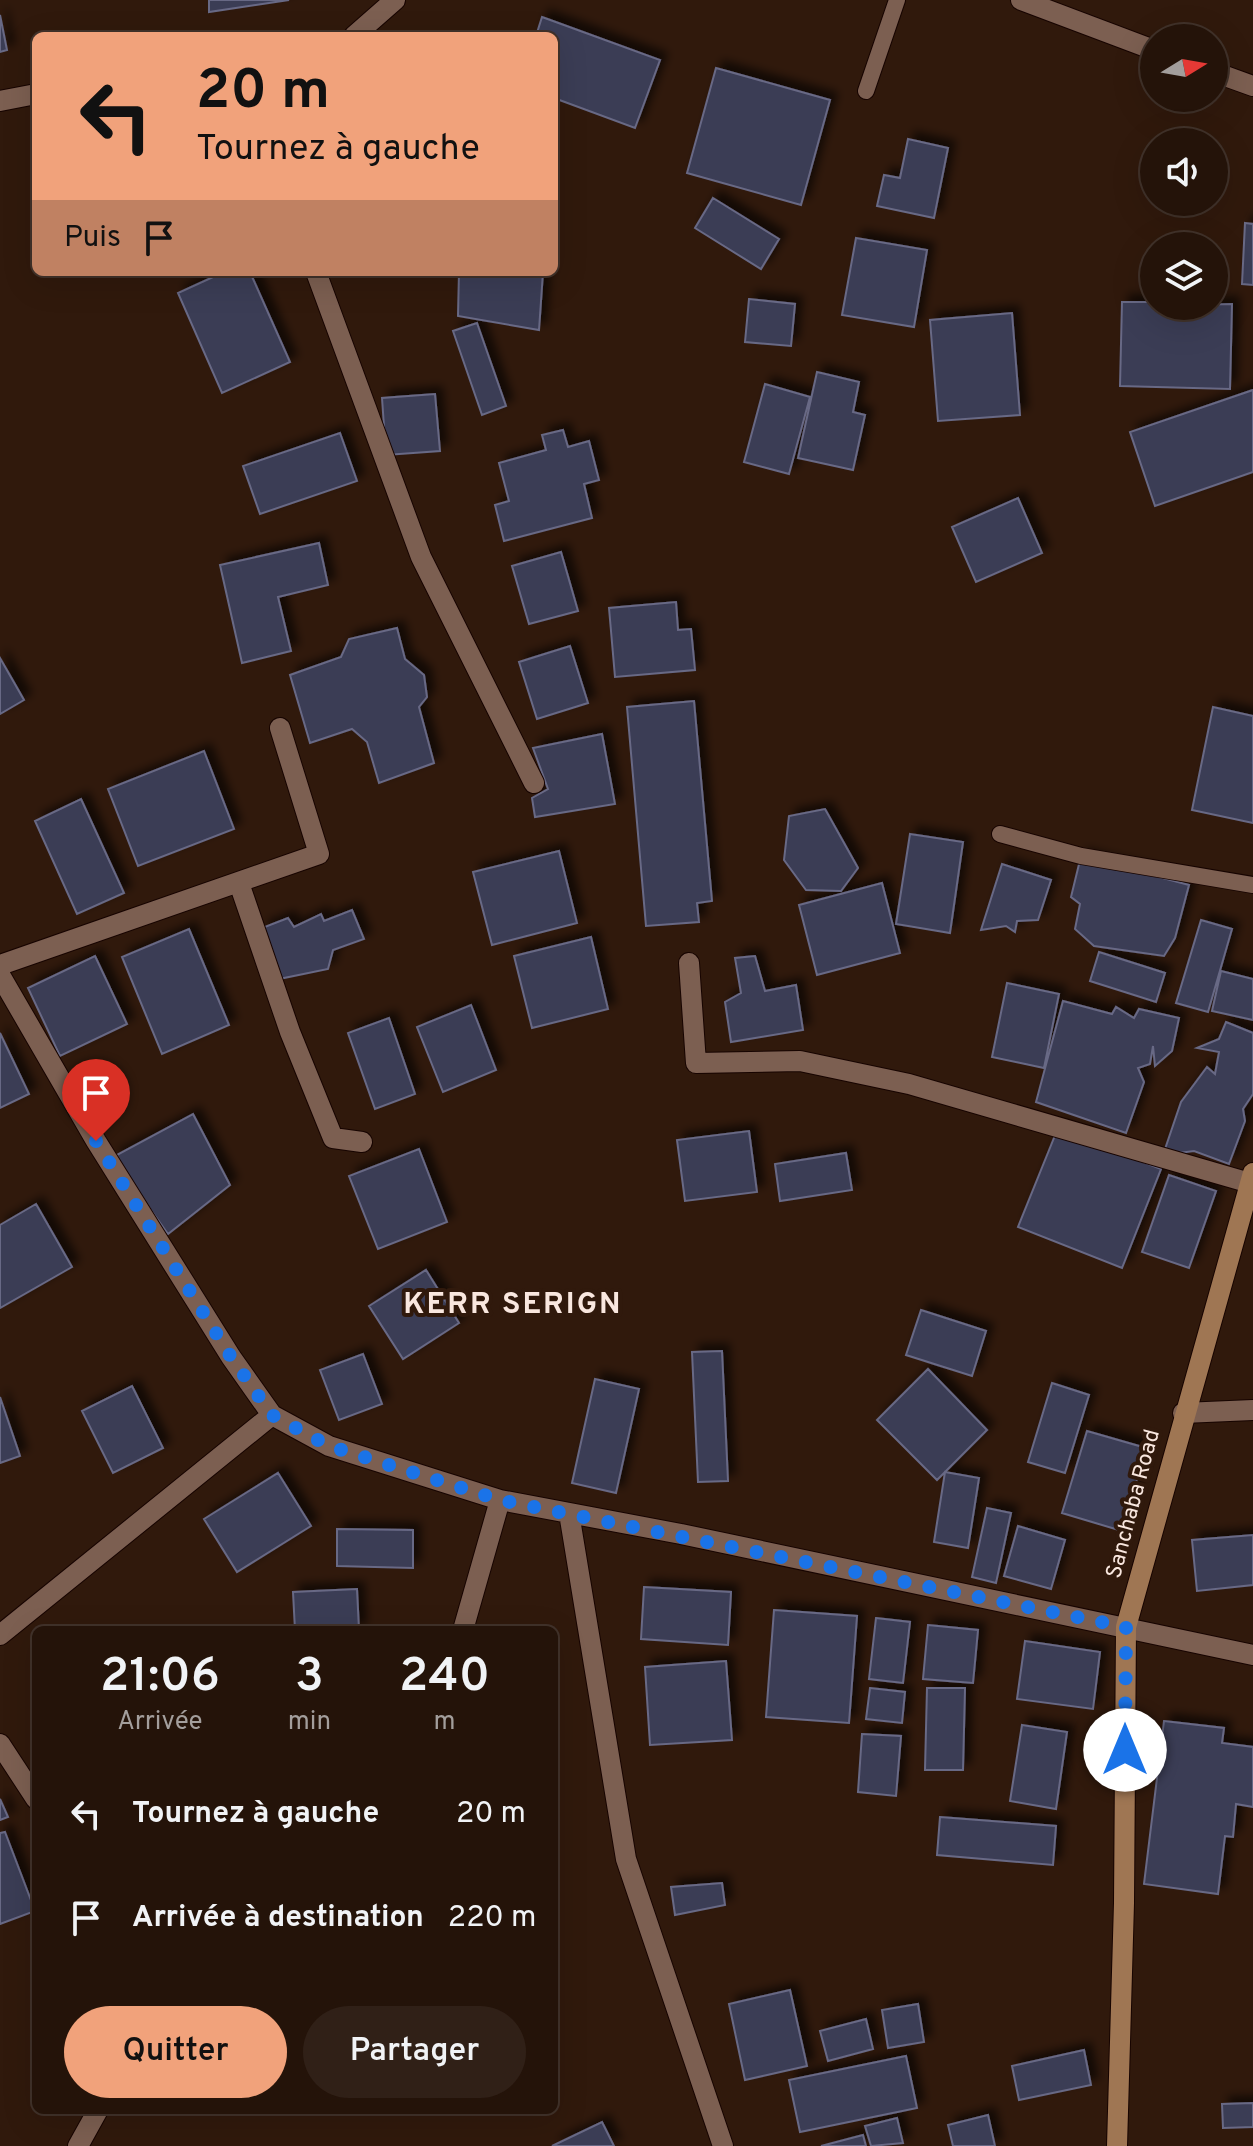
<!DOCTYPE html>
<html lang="fr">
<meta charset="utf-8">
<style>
body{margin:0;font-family:Overpass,sans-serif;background:#302017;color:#f1f3f6;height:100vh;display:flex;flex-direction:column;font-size:30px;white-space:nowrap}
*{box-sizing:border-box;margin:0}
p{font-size:26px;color:#a39e9c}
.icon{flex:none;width:44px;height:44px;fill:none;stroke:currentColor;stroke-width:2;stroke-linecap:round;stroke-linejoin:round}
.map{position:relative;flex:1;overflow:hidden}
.sheet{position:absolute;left:32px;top:1626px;width:526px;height:488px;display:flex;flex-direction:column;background:#241309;border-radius:12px;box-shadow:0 8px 32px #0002,0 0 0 2px #41322a}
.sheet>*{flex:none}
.hud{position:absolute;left:32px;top:32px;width:526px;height:244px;border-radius:12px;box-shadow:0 8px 32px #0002,0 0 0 2px #41322a;background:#f1a27b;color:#111;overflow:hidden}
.needle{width:52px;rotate:79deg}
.fabs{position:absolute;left:1140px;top:24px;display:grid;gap:16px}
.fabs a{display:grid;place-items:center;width:88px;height:88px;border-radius:50%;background:#241309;box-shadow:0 8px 32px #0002,0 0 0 2px #41322a;font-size:40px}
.pin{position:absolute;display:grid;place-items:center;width:68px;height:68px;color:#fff;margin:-82px -34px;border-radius:50% 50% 50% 0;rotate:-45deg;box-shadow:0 0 8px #0007}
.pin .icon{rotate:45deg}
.me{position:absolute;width:88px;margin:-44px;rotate:0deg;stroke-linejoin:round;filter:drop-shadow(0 0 6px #0008)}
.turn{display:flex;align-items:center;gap:28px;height:168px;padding:0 32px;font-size:36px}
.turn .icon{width:104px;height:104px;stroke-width:2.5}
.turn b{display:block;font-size:56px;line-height:68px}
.then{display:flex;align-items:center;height:76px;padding:0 32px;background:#0003;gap:16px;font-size:30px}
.eta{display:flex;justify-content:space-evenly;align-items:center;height:136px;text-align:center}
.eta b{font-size:48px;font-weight:600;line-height:56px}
.button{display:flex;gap:16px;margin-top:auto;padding:16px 32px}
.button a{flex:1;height:92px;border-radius:48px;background:#f1a27b;color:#111;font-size:32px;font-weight:600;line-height:92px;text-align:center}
.button a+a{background:#302017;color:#f1f3f6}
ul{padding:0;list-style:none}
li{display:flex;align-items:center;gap:24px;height:104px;padding:0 32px}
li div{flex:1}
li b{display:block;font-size:30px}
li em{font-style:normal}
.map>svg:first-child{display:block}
.building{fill:#3b3c55;stroke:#686985;stroke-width:2;filter:url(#shadow)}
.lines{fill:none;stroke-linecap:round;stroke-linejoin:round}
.lane-casing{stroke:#170400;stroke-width:18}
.street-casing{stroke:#170400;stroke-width:22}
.secondary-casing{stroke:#170400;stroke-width:22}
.lane{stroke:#7c5f51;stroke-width:16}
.street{stroke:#7c5f51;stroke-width:20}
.secondary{stroke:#9f7653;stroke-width:20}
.route{stroke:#1a73e8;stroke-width:14;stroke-dasharray:0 25.2}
.labels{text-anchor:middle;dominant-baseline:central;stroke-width:8;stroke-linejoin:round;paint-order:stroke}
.street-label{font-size:22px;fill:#f9e7df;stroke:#30190c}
.district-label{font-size:30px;font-weight:bold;letter-spacing:2px;fill:#f9e7df;stroke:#30190c}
</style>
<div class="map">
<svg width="1253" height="2146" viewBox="0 0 1253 2146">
<defs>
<filter id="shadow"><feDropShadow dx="7" dy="-7" stdDeviation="4" flood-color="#0009"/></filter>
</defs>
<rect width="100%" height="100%" fill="#30190c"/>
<path class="building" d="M209,0H289L209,12Z
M0,15L7,50L0,52Z
M542,17L660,60L635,128L554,98V36H536Z
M716,68L830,100L801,205L687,173Z
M908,139L948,148L934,218L877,206L884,175L900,178Z
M713,198L779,239L761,269L695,228Z
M1245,223L1253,224V285L1242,284Z
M856,238L927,250L914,327L842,315Z
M224,272H250L290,362L222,393L178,293Z
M543,272L539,330L458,316L459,272Z
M749,299L795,304L791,346L745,342Z
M1122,302H1154V306L1232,304L1230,389L1120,386Z
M1012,313L1020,415L938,421L930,320Z
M477,323L506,406L482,415L453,331Z
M817,372L859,382L853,412L865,415L853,470L798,458Z
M765,384L810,397L789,474L744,462Z
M1253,390V472L1155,506L1130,432Z
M435,394L440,451L386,455L382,398Z
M563,430L568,447L589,441L599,480L584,484L592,518L504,541L495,505L509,501L499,463L546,450L542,435Z
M340,433L357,481L260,514L243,466Z
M1018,498L1042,553L976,582L952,527Z
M319,543L328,585L278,597L291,651L242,663L220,565Z
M561,552L578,611L529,624L512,566Z
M676,602L678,630L691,629L695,670L615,677L609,608Z
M397,628L405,659L424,675L427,697L419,707L434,763L379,783L367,742L352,729L310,743L290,675L341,657L349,639Z
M570,646L588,703L537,719L519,662Z
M0,658L24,700L0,714Z
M694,701L712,901L697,903L699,922L646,926L627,707Z
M1213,707L1253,716V823L1192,810Z
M602,734L615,804L535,817L532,798L548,789L533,748Z
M204,751L234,829L138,866L108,789Z
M81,799L124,893L77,914L35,821Z
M825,809L858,868L841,891L806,890L784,860L789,816Z
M910,834L963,842L950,933L896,924Z
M559,851L577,923L492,945L473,872Z
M1081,856L1189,885L1175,938L1164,956L1094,946L1075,929L1080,904L1071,897Z
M1002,864L1051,880L1038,920L1017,921L1015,932L1006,926L981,930Z
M882,883L900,953L817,975L799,905Z
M352,910L364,939L333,950L328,969L279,979L262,928L288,918L294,927L321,914L324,921Z
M1201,920L1232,929L1208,1012L1176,1003Z
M189,929L229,1025L162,1054L122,957Z
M591,937L608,1009L532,1028L514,956Z
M1099,952L1165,973L1156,1002L1090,981Z
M95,956L127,1024L60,1056L28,988Z
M755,956L765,991L796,985L803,1030L731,1042L725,1002L741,993L735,958Z
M1221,971L1253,979V1020L1212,1011Z
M1007,983L1059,994L1044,1068L992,1057Z
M1063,1001L1112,1014L1116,1007L1134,1018L1139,1009L1179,1018L1172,1051L1155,1066L1153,1046L1150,1064L1138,1068L1144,1082L1126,1133L1036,1102Z
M471,1005L496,1070L443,1092L417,1027Z
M389,1018L415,1094L375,1109L348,1033Z
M1226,1022L1253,1033V1094L1243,1109L1245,1121L1229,1164L1194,1151L1163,1155L1181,1102L1207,1067L1215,1074L1219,1052L1197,1048L1219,1039Z
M0,1033L29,1094L0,1108Z
M193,1114L230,1185L168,1234L113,1157Z
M1058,1128L1161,1169L1122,1268L1018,1227Z
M749,1131L757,1192L685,1201L677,1140Z
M419,1149L447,1222L378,1249L349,1176Z
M846,1153L852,1190L780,1201L775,1164Z
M1169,1175L1216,1191L1189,1268L1142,1252Z
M36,1204L72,1267L0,1308V1225Z
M426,1270L459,1323L403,1359L369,1306Z
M921,1310L986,1331L972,1376L906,1355Z
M722,1351L728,1481L698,1482L692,1352Z
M363,1354L382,1404L339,1420L320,1370Z
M928,1369L987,1430L937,1480L877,1420Z
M595,1379L639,1389L616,1493L572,1483Z
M1052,1383L1089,1395L1065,1473L1028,1462Z
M132,1386L163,1448L113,1473L82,1411Z
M0,1397L20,1456L0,1463Z
M1087,1431L1146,1448L1122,1531L1062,1513Z
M945,1472L979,1478L968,1548L934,1542Z
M278,1473L311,1526L237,1572L204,1519Z
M987,1508L1011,1513L996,1583L972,1577Z
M1018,1526L1065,1540L1051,1589L1004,1576Z
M337,1529L413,1530V1568L337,1566Z
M1253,1535V1585L1197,1591L1192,1540Z
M644,1587L731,1592L728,1645L641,1639Z
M357,1589L359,1630H295L293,1592Z
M774,1610L857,1616L849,1723L766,1717Z
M876,1618L910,1622L903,1683L869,1679Z
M928,1625L978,1630L973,1683L923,1679Z
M1025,1641L1100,1652L1093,1709L1017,1699Z
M726,1661L732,1740L650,1745L645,1667Z
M870,1688L905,1692L902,1723L866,1719Z
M927,1688H965L963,1770H925Z
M1164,1721L1224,1728L1222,1743L1253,1747V1807L1236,1804L1233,1837L1225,1836L1218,1894L1144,1884Z
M1022,1725L1067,1732L1056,1809L1010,1801Z
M862,1734L901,1736L896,1796L858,1792Z
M0,1799L8,1817L0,1820Z
M940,1817L1056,1826L1053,1865L937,1855Z
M5,1832L35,1911L0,1924V1833Z
M722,1883L725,1905L675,1915L671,1887Z
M790,1990L807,2066L745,2080L729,2004Z
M918,2004L924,2042L888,2048L882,2010Z
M866,2019L873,2049L828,2061L820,2031Z
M1084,2050L1091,2085L1019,2100L1012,2066Z
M906,2056L917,2108L800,2132L789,2080Z
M1253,2103V2127L1223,2128L1222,2104Z
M988,2115L995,2146H953L948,2125Z
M897,2118L903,2143L871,2146L865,2126Z
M602,2122L614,2146H552Z
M863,2135L866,2146H821Z"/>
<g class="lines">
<defs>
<path id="lane" d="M866,91L897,0
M1000,834L1081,856L1253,885"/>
<path id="street" d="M1021,0L1154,50
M354,36L395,0
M1214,72L1253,86
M0,101L36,94
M316,272L421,557L534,783
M239,883L290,1032L333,1138L362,1142
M689,963L696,1063L800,1061L909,1084L1250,1183
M0,965L319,854L280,728
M0,975L96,1141L231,1357L272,1415L329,1446L500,1500L681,1534L1253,1655
M1183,1413L1253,1410
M569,1513L626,1859L723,2146
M463,1630L500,1500
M0,1635L272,1415
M0,1744L36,1799
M78,2146L98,2110"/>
<path id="secondary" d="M1117,2146L1124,1903L1126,1627L1253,1173"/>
</defs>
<use href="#lane" class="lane-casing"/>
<use href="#street" class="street-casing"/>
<use href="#secondary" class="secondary-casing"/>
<use href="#lane" class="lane"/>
<use href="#street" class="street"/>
<use href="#secondary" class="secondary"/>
</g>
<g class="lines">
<path class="route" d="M96,1141L231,1357L272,1415L329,1446L500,1500L1126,1627L1125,1750"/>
</g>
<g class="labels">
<g class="street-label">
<text transform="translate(1134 1504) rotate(-75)">Sanchaba Road</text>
</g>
<g class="district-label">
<text x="513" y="1305">KERR SERIGN</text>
</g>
</g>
</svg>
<div class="fabs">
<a><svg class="needle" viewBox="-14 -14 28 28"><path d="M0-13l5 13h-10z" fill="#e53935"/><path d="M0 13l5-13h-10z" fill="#a39e9c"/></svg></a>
<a><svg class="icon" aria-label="sound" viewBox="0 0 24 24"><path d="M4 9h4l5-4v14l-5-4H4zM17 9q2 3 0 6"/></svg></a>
<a><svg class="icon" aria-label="layers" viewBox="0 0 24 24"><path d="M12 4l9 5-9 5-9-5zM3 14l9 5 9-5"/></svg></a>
</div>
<div class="pin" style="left:96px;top:1141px;background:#d93025"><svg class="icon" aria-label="arrive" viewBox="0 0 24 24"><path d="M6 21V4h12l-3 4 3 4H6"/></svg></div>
<svg class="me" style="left:1125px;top:1750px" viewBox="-20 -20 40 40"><circle r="19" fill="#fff"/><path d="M0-13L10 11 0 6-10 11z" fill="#1a73e8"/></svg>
<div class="hud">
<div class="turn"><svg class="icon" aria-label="left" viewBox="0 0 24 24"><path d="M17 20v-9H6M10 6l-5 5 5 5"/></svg><div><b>20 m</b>Tournez à gauche</div></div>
<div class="then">Puis<svg class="icon" aria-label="arrive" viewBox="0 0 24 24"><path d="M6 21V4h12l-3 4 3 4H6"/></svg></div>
</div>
<section class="sheet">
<div class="eta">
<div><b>21:06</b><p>Arrivée</p></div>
<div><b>3</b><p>min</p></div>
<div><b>240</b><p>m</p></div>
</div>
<ul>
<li><svg class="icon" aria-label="left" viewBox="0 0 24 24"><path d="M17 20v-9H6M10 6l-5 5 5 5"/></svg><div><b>Tournez à gauche</b></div><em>20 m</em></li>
<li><svg class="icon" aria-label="arrive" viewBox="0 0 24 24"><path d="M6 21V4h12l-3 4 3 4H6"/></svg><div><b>Arrivée à destination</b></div><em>220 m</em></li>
</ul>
<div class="button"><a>Quitter</a><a>Partager</a></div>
</section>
</div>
